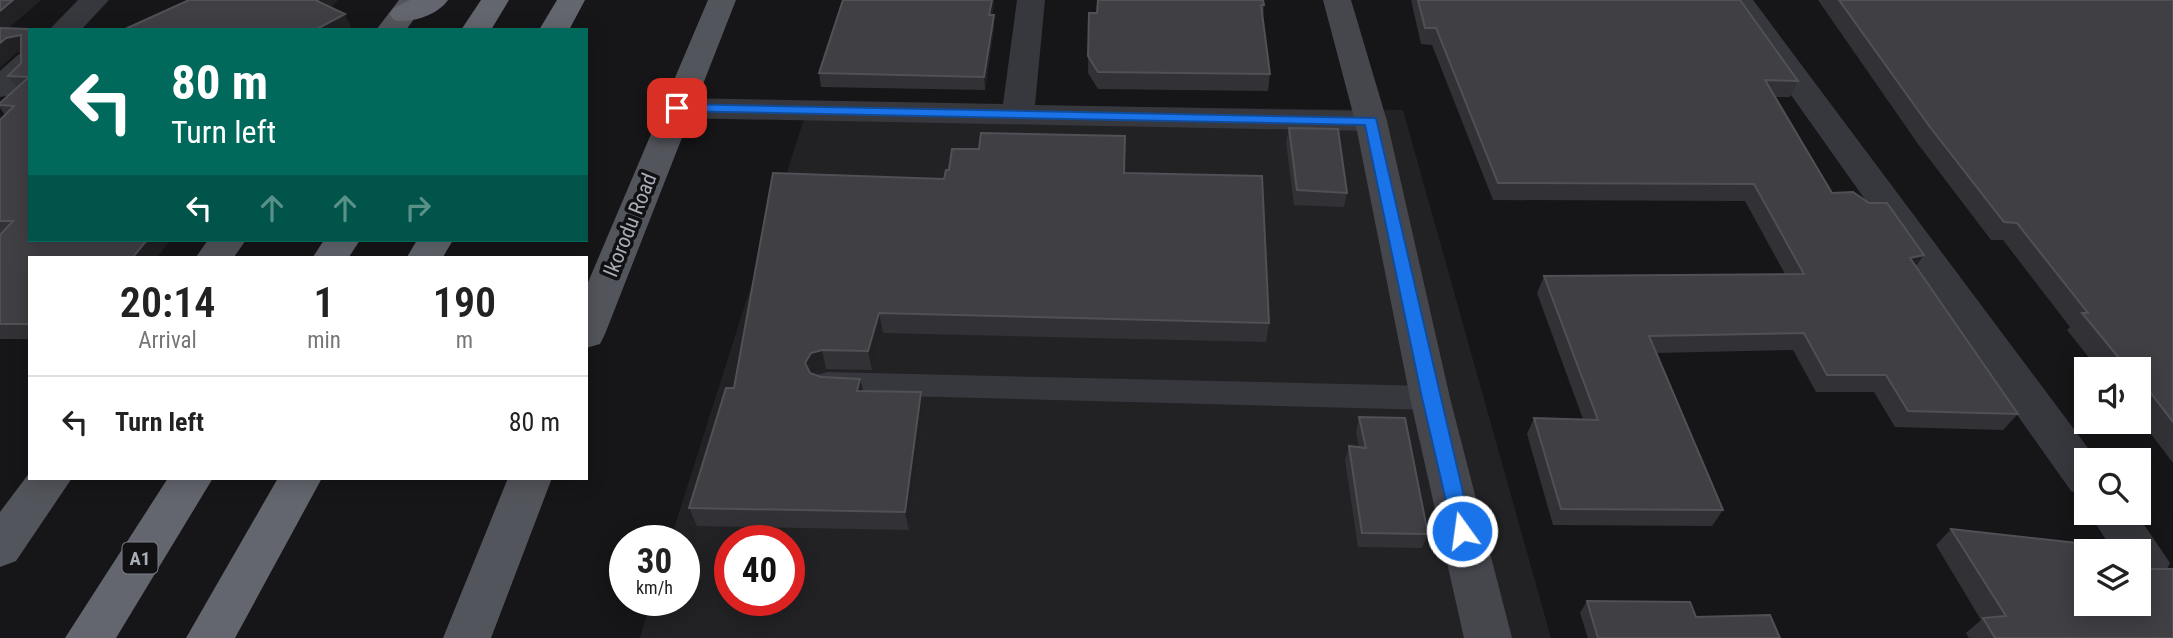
<!DOCTYPE html>
<style>
body{margin:0;font-family:"Roboto Condensed",sans-serif;background:#f2f2f2;color:#222;height:100vh;display:flex;flex-direction:column;font-size:26px;white-space:nowrap}
*{box-sizing:border-box;margin:0}
p{font-size:23px;color:#767676}
.icon{flex:none;width:38px;height:38px;fill:none;stroke:currentColor;stroke-width:2;stroke-linecap:round;stroke-linejoin:round}
.map{position:relative;flex:1;overflow:hidden}
.panel{position:absolute;left:28px;top:256px;width:560px;height:224px;display:flex;flex-direction:column;background:#fff;border-radius:0px;box-shadow:0 4px 18px #0003}
.panel>*{flex:none}
.banner{position:absolute;left:28px;top:28px;width:560px;height:214px;border-radius:0px;box-shadow:0 4px 18px #0003;background:#00695c;color:#fff;overflow:hidden}
.controls{position:absolute;left:2074px;top:357px;display:grid;gap:14px}
.controls a{display:grid;place-items:center;width:77px;height:77px;border-radius:0px;background:#fff;box-shadow:0 4px 18px #0003;font-size:35px}
.speed{position:absolute;left:609px;top:525px;display:flex;gap:14px;font-size:35px;font-weight:700;text-align:center}
.speed>*{display:grid;place-content:center;width:91px;height:91px;border-radius:50%;background:#fff;box-shadow:0 4px 18px #0003;line-height:1}
.speed small{font-size:18px;font-weight:400}
.speed .limit{border:10px solid #d22;background:#fff;color:#111}
.pin{position:absolute;display:grid;place-items:center;width:60px;height:60px;color:#fff;margin:-30px;border-radius:14px;box-shadow:0 4px 10px #0006}
.me{position:absolute;width:77px;margin:-38px;rotate:346deg;stroke-linejoin:round;filter:drop-shadow(0 0 5px #0008)}
.turn{display:flex;align-items:center;gap:24px;height:147px;padding:0 28px;font-size:32px}
.turn .icon{width:91px;height:91px;stroke-width:2.5}
.turn b{display:block;font-size:49px;line-height:60px}
.lanes{display:flex;align-items:center;height:66px;padding:0 28px;background:#0003;justify-content:center;gap:35px;direction:ltr}
.lanes .off{opacity:.35}
.eta{display:flex;justify-content:space-evenly;align-items:center;height:119px;text-align:center}
.eta b{font-size:42px;font-weight:600;line-height:49px}
ul{padding:0;list-style:none}
li{display:flex;align-items:center;gap:21px;height:91px;padding:0 28px;border-top:2px solid #e0e0e0}
li div{flex:1}
li b{display:block;font-size:26px}
li em{font-style:normal}
.map>svg:first-child{display:block}
.built{fill:#222225;fill-rule:evenodd}
.lines{fill:none;stroke-linecap:round;stroke-linejoin:round}
.lane{fill:#37383d;fill-rule:evenodd}
.street{fill:#37383d;fill-rule:evenodd}
.secondary{fill:#45474d;fill-rule:evenodd}
.primary{fill:#53555c;fill-rule:evenodd}
.highway{fill:#63666e;fill-rule:evenodd}
.wall{fill:#323236}
.shaded-wall{fill:#212124}
.building{fill:#3f3f44;stroke:#4f5156;stroke-width:2}
.route{fill:#1a73e8;stroke:#114b97;stroke-width:2}
.labels{text-anchor:middle;dominant-baseline:central;stroke-width:7;stroke-linejoin:round;paint-order:stroke}
.shield{fill:#111113;stroke:#7b7e86;stroke-width:2}
.shield-label{font-size:19px;font-weight:bold;fill:#a8adb8}
.street-label{font-size:21px;fill:#a8adb8;stroke:#111113}
</style>
<div class="map">
<svg width="2173" height="638" viewBox="0 0 2173 638">
<rect width="100%" height="100%" fill="#161618"/>
<path class="built" d="M809,103L1403,110L1551,638H640L651,600H684V541H670ZM730,541H789V600H730Z"/>
<g class="lines">
<path class="lane" d="M827,372L1430,386L1441,390L1445,398L1441,406L1430,410L827,394L817,391L812,383L817,375Z"/>
<path class="street" d="M78,0H109L81,30H49Z
M1017,0H1045L1035,105L1371,111L1383,114L1387,121L1383,128L1371,131L677,118L666,115L661,108L666,101L677,98L1003,104Z
M1724,0H1753L2097,460H2086V496L2071,491Z
M30,52V78L11,95L0,97V71L19,54Z
M2089,513H2136L2170,563L2163,577L2147,583L2138,580V551H2113Z"/>
<path class="secondary" d="M1323,0H1351L1387,121L1450,398L1512,638H1464L1410,398L1355,121Z"/>
<path class="primary" d="M399,0H428L406,30H376Z
M708,0H736L605,334L600,344L586,348V287Z
M208,240H246L234,257H196Z
M30,472V478H72L16,561L0,567V512Z
M508,478H552L491,638H443Z"/>
<path class="highway" d="M410,0H448C438,15 410,24 394,20L389,14L394,8Z
M481,0H509L491,30H461Z
M557,0H585L569,30H539Z
M324,240H360L349,257H313Z
M417,240H453L443,257H407Z
M168,478H213L116,638H65Z
M278,478H322L235,638H186Z"/>
</g>
<path class="wall" d="M0,0H41L8,28L58,30L30,240H170L157,257H30V339H0V120L5,115L0,108V103L17,88L8,76L21,63V52H17L0,67Z
M843,0H994L992,15H994V28L985,90L821,87L819,73Z
M1411,0H1740L1798,81L1790,97H1775L1832,193L1924,255L1916,267L2018,414L2003,430L1895,427L1874,392H1816L1793,350L1656,353L1723,510L1712,526L1553,525L1527,434L1534,418L1583,419L1537,293L1544,276L1785,274L1745,201L1493,200L1432,45L1421,44Z
M1818,0H2173V463L2138,417V369H2098L2067,330L2070,327L2003,240H1991L1918,144Z
M1264,5L1263,19L1270,74L1268,91L1098,89L1088,73L1089,13Z
M1289,128L1347,193L1344,207L1294,205L1286,142Z
M1124,173L1269,323L1266,342L883,333L872,370L826,369L816,372L814,375L821,377L860,379L863,391L921,392L924,411L909,530L697,526L689,508L734,388L944,179Z
M1359,417L1428,534L1422,548L1358,547L1345,460L1349,446L1359,447L1356,432Z
M1951,529L2086,604L2173,638H1969L1966,633L1981,620L1936,545Z
M1587,601L1696,617L1780,638H1588L1580,613Z"/>
<path class="shaded-wall" d="M13,0H41L0,35V11Z
M318,0H338L324,15L317,1Z
M992,0H994L990,28L989,15Z
M345,14L352,29L350,30H315Z
M994,15V28L985,90L984,77Z
M21,35L30,50L17,52L0,67V43L6,38Z
M147,240H170L157,257H133Z
M1924,255L1912,271L1910,258Z
M879,313L883,333L872,370L868,351Z
M822,350L826,369L816,372L810,382L805,363L811,353Z
M860,379L865,398L857,391Z
M921,392L924,411L909,530L905,512Z"/>
<path class="building" d="M0,0H13L0,11Z
M189,0H318L317,1L345,14L315,30H123Z
M843,0H992L989,15H994L984,77L819,73Z
M1098,0H1263L1264,5H1261L1270,74L1098,72L1088,56L1089,13H1097Z
M1418,0H1740L1798,81L1765,80L1832,193L1853,192L1869,203H1887L1924,255L1910,258L2018,414L1908,411L1886,375H1827L1804,333L1649,336L1723,510L1561,509L1534,418L1598,420L1544,276L1804,274L1754,184L1498,183L1436,28H1425Z
M1839,0H2173V422L2144,384L2140,383L2138,382V369H2128L2082,313H2088L2017,223L2004,222L1930,127Z
M0,28L58,30H30V240H147L133,257H30V324H0V235L13,221H0V120L14,106L0,105V103L29,77L8,76L21,63V35L6,38L0,43Z
M1289,128L1338,129L1347,193L1297,190Z
M981,133L1125,136L1124,173L1262,176L1269,323L879,313L868,351L822,350L811,353L805,363L810,373L821,377L860,379L857,391L921,392L905,512L689,508L726,388H734L773,173L944,179L946,170H949L952,149H979Z
M1359,417L1405,418L1428,534L1362,533L1349,446L1366,448Z
M1951,529L2114,547L2117,551H2086V604H2138V569H2173V638H1995L1983,618L2006,616Z
M1587,601L1690,602L1696,617L1770,615L1780,638H1598Z"/>
<path class="route" d="M677,104L1376,118L1472,531L1469,537H1456L1453,531L1422,398L1365,125L672,111L670,108Z"/>
<g class="labels">
<rect class="shield" x="122.5" y="542.5" width="35" height="31" rx="5"/>
<g class="shield-label">
<text x="140" y="558">A1</text>
</g>
<g class="street-label">
<text transform="translate(630 225) rotate(-68)">Ikorodu Road</text>
</g>
</g>
</svg>
<div class="controls">
<a><svg class="icon" aria-label="sound" viewBox="0 0 24 24"><path d="M4 9h4l5-4v14l-5-4H4zM17 9q2 3 0 6"/></svg></a>
<a><svg class="icon" aria-label="search" viewBox="0 0 24 24"><circle cx="10" cy="10" r="6"/><path d="M15 15l6 6"/></svg></a>
<a><svg class="icon" aria-label="layers" viewBox="0 0 24 24"><path d="M12 4l9 5-9 5-9-5zM3 14l9 5 9-5"/></svg></a>
</div>
<div class="speed"><div>30<small>km/h</small></div><div class="limit">40</div></div>
<div class="pin" style="left:677px;top:108px;background:#d93025"><svg class="icon" aria-label="arrive" viewBox="0 0 24 24"><path d="M6 21V4h12l-3 4 3 4H6"/></svg></div>
<svg class="me" style="left:1462px;top:531px" viewBox="-20 -20 40 40"><circle r="17" fill="#1a73e8" stroke="#fff" stroke-width="3"/><path d="M0-11L8 9 0 5-8 9z" fill="#fff"/></svg>
<div class="banner">
<div class="turn"><svg class="icon" aria-label="left" viewBox="0 0 24 24"><path d="M17 20v-9H6M10 6l-5 5 5 5"/></svg><div><b>80 m</b>Turn left</div></div>
<div class="lanes"><svg class="icon" aria-label="left" viewBox="0 0 24 24"><path d="M17 20v-9H6M10 6l-5 5 5 5"/></svg><svg class="icon off" aria-label="ahead" viewBox="0 0 24 24"><path d="M12 20V5M6 11l6-6 6 6"/></svg><svg class="icon off" aria-label="ahead" viewBox="0 0 24 24"><path d="M12 20V5M6 11l6-6 6 6"/></svg><svg class="icon off" aria-label="right" viewBox="0 0 24 24"><path d="M7 20v-9h11M14 6l5 5-5 5"/></svg></div>
</div>
<section class="panel">
<div class="eta">
<div><b>20:14</b><p>Arrival</p></div>
<div><b>1</b><p>min</p></div>
<div><b>190</b><p>m</p></div>
</div>
<ul>
<li><svg class="icon" aria-label="left" viewBox="0 0 24 24"><path d="M17 20v-9H6M10 6l-5 5 5 5"/></svg><div><b>Turn left</b></div><em>80 m</em></li>
</ul>
</section>
</div>
